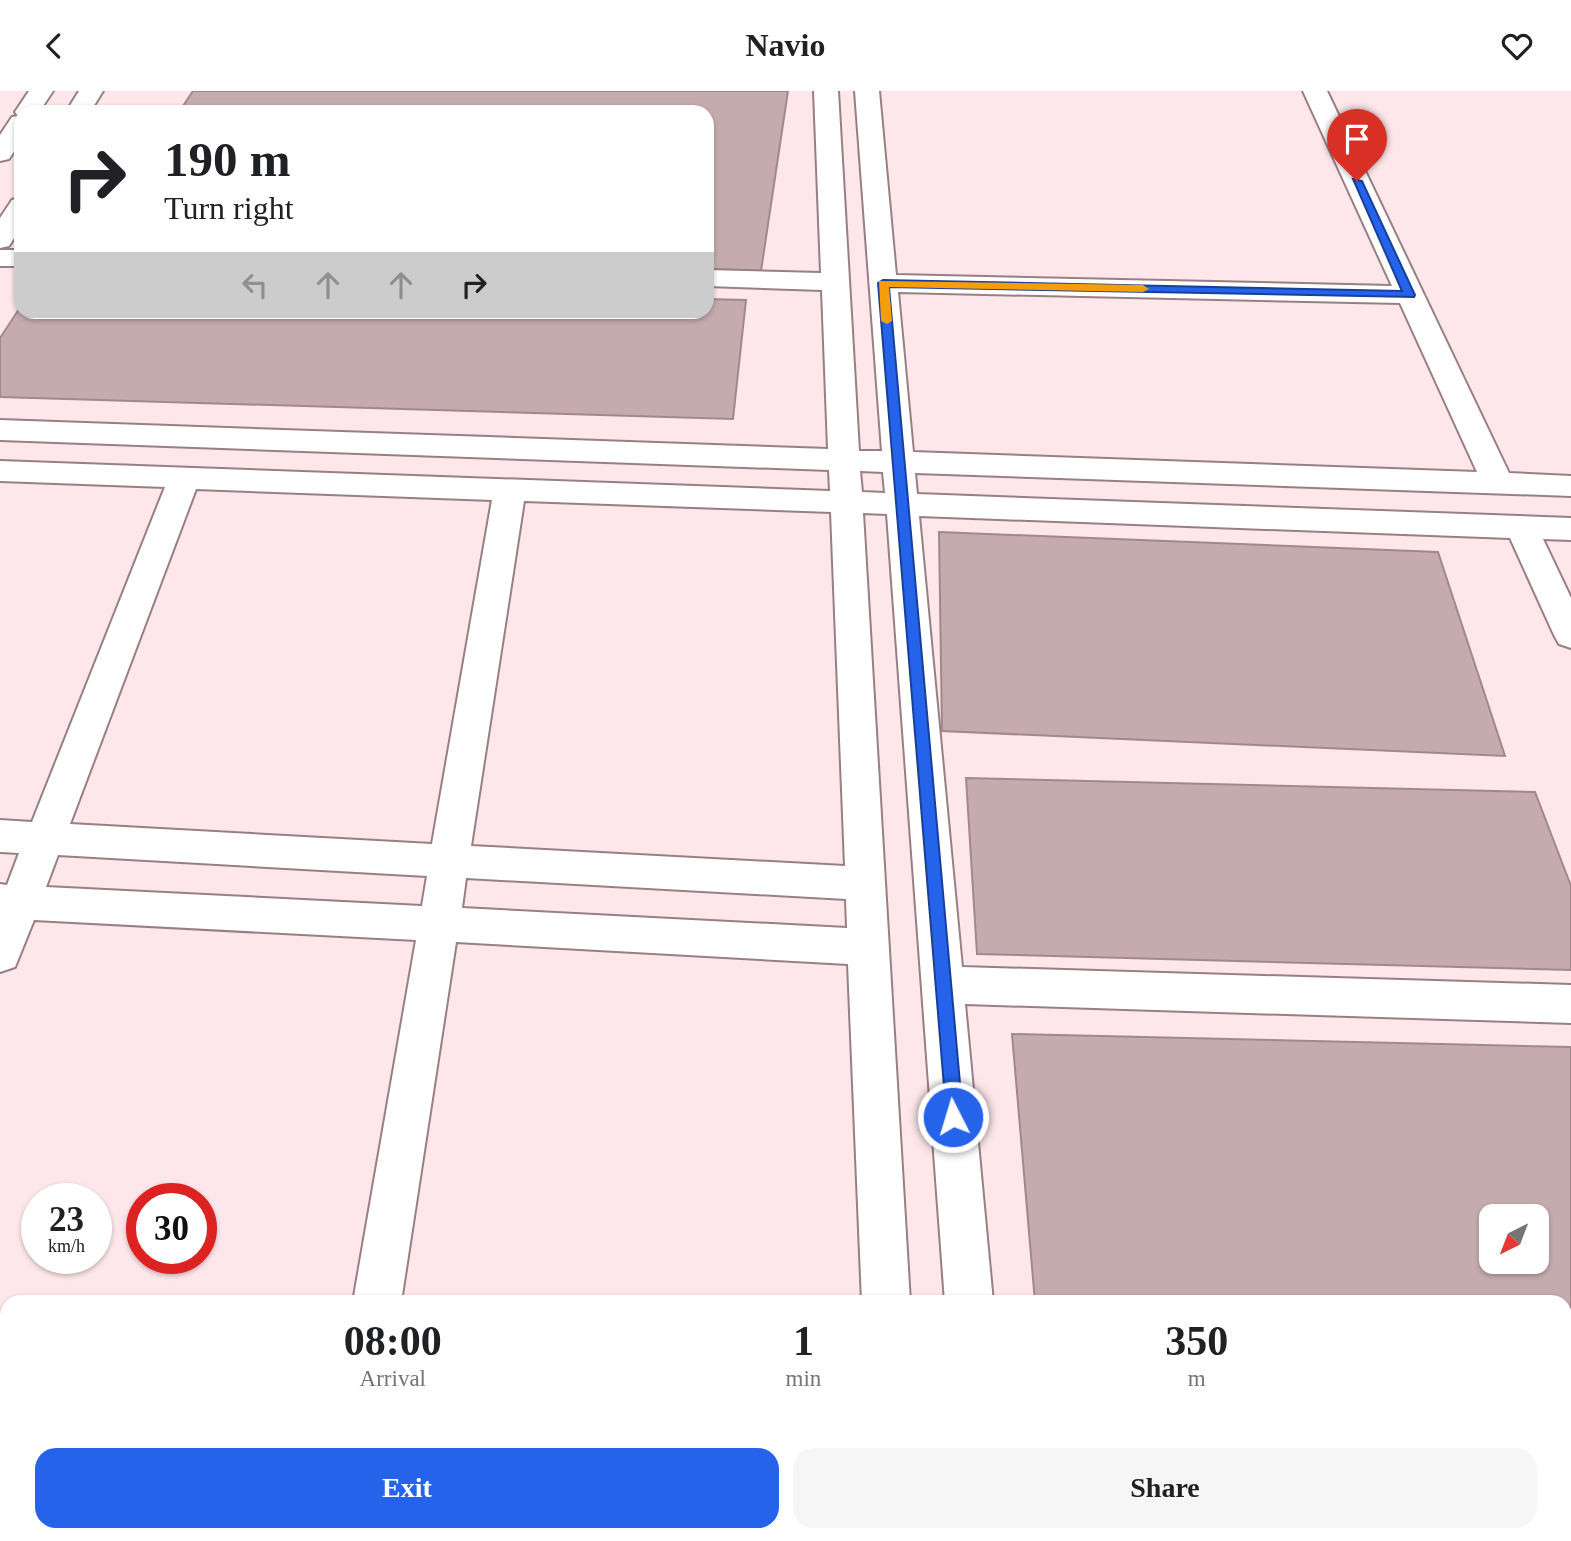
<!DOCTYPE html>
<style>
body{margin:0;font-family:Georgia,serif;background:#f6f6f6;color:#202124;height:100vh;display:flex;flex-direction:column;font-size:26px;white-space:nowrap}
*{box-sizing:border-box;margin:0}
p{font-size:23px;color:#757577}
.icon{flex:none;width:38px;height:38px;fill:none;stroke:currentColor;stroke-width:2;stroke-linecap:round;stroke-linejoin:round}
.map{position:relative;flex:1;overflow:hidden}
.panel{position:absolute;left:0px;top:1204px;width:1572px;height:247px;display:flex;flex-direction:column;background:#fff;border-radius:21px 21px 0 0;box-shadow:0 2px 5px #0004}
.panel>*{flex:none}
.guide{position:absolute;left:14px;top:14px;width:700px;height:214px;border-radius:21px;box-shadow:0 2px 5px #0004;background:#fff;color:#202124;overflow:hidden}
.needle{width:46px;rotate:222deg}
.tools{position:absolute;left:1479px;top:1113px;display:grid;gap:14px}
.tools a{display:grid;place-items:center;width:70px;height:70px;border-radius:14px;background:#fff;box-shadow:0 2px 5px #0004;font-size:35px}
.speed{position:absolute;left:21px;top:1092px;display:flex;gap:14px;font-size:35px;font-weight:700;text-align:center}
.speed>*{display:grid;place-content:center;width:91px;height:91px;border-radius:50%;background:#fff;box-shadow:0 2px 5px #0004;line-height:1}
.speed small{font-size:18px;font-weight:400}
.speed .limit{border:10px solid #d22;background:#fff;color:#111}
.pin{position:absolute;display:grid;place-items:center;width:60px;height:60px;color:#fff;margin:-72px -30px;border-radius:50% 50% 50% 0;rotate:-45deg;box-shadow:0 0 7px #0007}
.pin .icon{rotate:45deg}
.me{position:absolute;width:77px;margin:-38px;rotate:355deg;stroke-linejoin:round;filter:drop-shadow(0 0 5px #0008)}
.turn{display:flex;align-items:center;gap:24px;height:147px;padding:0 35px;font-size:32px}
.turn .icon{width:91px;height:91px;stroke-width:2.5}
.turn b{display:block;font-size:49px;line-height:60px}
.lanes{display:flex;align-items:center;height:66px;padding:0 35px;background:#0003;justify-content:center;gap:35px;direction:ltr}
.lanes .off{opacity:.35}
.eta{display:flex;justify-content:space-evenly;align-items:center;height:119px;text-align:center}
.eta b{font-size:42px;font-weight:600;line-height:49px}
.cta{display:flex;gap:14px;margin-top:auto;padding:14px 35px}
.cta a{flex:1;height:80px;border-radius:21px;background:#2563eb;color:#fff;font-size:28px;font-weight:600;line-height:80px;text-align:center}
.cta a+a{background:#f6f6f6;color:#202124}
header{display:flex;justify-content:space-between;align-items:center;height:91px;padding:0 35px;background:#fff;font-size:32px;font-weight:600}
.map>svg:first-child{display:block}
.building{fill:#c5abae;stroke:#a1888b;stroke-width:2;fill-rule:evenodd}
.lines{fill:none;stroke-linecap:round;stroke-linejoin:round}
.street-casing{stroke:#987f83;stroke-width:4}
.secondary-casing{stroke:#987f83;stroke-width:4}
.street{fill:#fff;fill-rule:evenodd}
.secondary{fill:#fff;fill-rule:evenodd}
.route{fill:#2563eb;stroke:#184099;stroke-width:2}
.slow{fill:#f59e0b}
</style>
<header><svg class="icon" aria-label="back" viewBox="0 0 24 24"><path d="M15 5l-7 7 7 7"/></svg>Navio<svg class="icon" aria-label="heart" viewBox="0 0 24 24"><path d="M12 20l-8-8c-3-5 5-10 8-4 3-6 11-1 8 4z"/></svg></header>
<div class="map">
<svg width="1571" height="1450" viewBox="0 0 1571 1450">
<rect width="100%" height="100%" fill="#fee7ea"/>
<path class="building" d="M193,0H788L761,180L707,178V21H179Z
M707,208L746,209L733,328L0,306V247L21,215V220H707Z
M939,441L1438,461L1505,665L942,640Z
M966,687L1535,701L1571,795V879L977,863Z
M1012,943L1571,956V1450H1055V1444H1564V1211H1035ZM1491,1125H1536V1171H1491Z"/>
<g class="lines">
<defs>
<path id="street" d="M814,0H838L859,360H882L855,0H879L896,184L1392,195L1303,0H1327L1509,382L1571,385V405L915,382L917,403L1571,427V449L1543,448L1571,507V557L1559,553L1554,544L1510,447L919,425L962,876L1571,894V932L965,913L993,1211H945L887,423L863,422L910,1211H862L848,873L456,851L401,1211H353L416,849L34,829L15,876L0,881V793L7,794L19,762L0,761V729L32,731L165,396L0,390V370L830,400L829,379L0,349V329L828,358L822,199L707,195V179L821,182ZM898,201L1400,212L1477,381L913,361ZM860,380L883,381L885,402L862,401ZM196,398L492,409L432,753L70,733ZM524,410L831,421L845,775L471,755ZM58,764L427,785L422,815L46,796ZM466,787L846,808L847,837L462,817Z
M0,159H21V175H0Z
M0,1396H7V1444H21L7,1450L0,1448Z
M209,1444H366L365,1450H212Z
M871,1444H925L926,1450H872Z
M962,1444H1016V1450H962Z"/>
<path id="secondary" d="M29,0H53L39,21H21V50L9,68L0,70V44L12,26L18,25L15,21Z
M79,0H103L90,21H66Z
M21,106V136L9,155L0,157V127L12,109Z"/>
</defs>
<use href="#street" class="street-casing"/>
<use href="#secondary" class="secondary-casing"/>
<use href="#street" class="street"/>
<use href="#secondary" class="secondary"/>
</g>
<path class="route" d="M1353,88L1362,90L1415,204L1414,206L889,196L963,1026L960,1032L953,1035L947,1032L878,192L883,189L1402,200Z"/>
<path class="slow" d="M879,190L1143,194L1149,198L1143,201L889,196L892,230L887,233L881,230Z"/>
</svg>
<div class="tools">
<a><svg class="needle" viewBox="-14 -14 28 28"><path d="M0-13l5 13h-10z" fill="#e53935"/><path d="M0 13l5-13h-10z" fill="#757577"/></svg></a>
</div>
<div class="speed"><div>23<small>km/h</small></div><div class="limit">30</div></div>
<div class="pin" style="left:1357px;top:90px;background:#d93025"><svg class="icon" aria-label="arrive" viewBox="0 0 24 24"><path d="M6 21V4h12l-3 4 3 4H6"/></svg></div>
<svg class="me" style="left:953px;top:1026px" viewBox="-20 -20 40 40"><circle r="17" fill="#2563eb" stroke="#fff" stroke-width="3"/><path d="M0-11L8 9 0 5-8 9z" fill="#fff"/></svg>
<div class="guide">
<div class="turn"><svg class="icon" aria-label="right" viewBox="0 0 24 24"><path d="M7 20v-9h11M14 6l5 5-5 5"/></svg><div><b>190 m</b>Turn right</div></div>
<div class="lanes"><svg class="icon off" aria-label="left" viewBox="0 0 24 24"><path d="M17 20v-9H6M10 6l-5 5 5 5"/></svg><svg class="icon off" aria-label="ahead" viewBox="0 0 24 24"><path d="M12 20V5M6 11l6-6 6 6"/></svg><svg class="icon off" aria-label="ahead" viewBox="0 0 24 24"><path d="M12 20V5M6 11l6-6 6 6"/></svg><svg class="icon" aria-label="right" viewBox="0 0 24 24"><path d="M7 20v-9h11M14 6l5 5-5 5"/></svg></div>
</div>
<section class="panel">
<div class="eta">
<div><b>08:00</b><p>Arrival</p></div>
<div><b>1</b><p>min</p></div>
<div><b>350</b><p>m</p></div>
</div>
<div class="cta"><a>Exit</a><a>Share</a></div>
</section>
</div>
